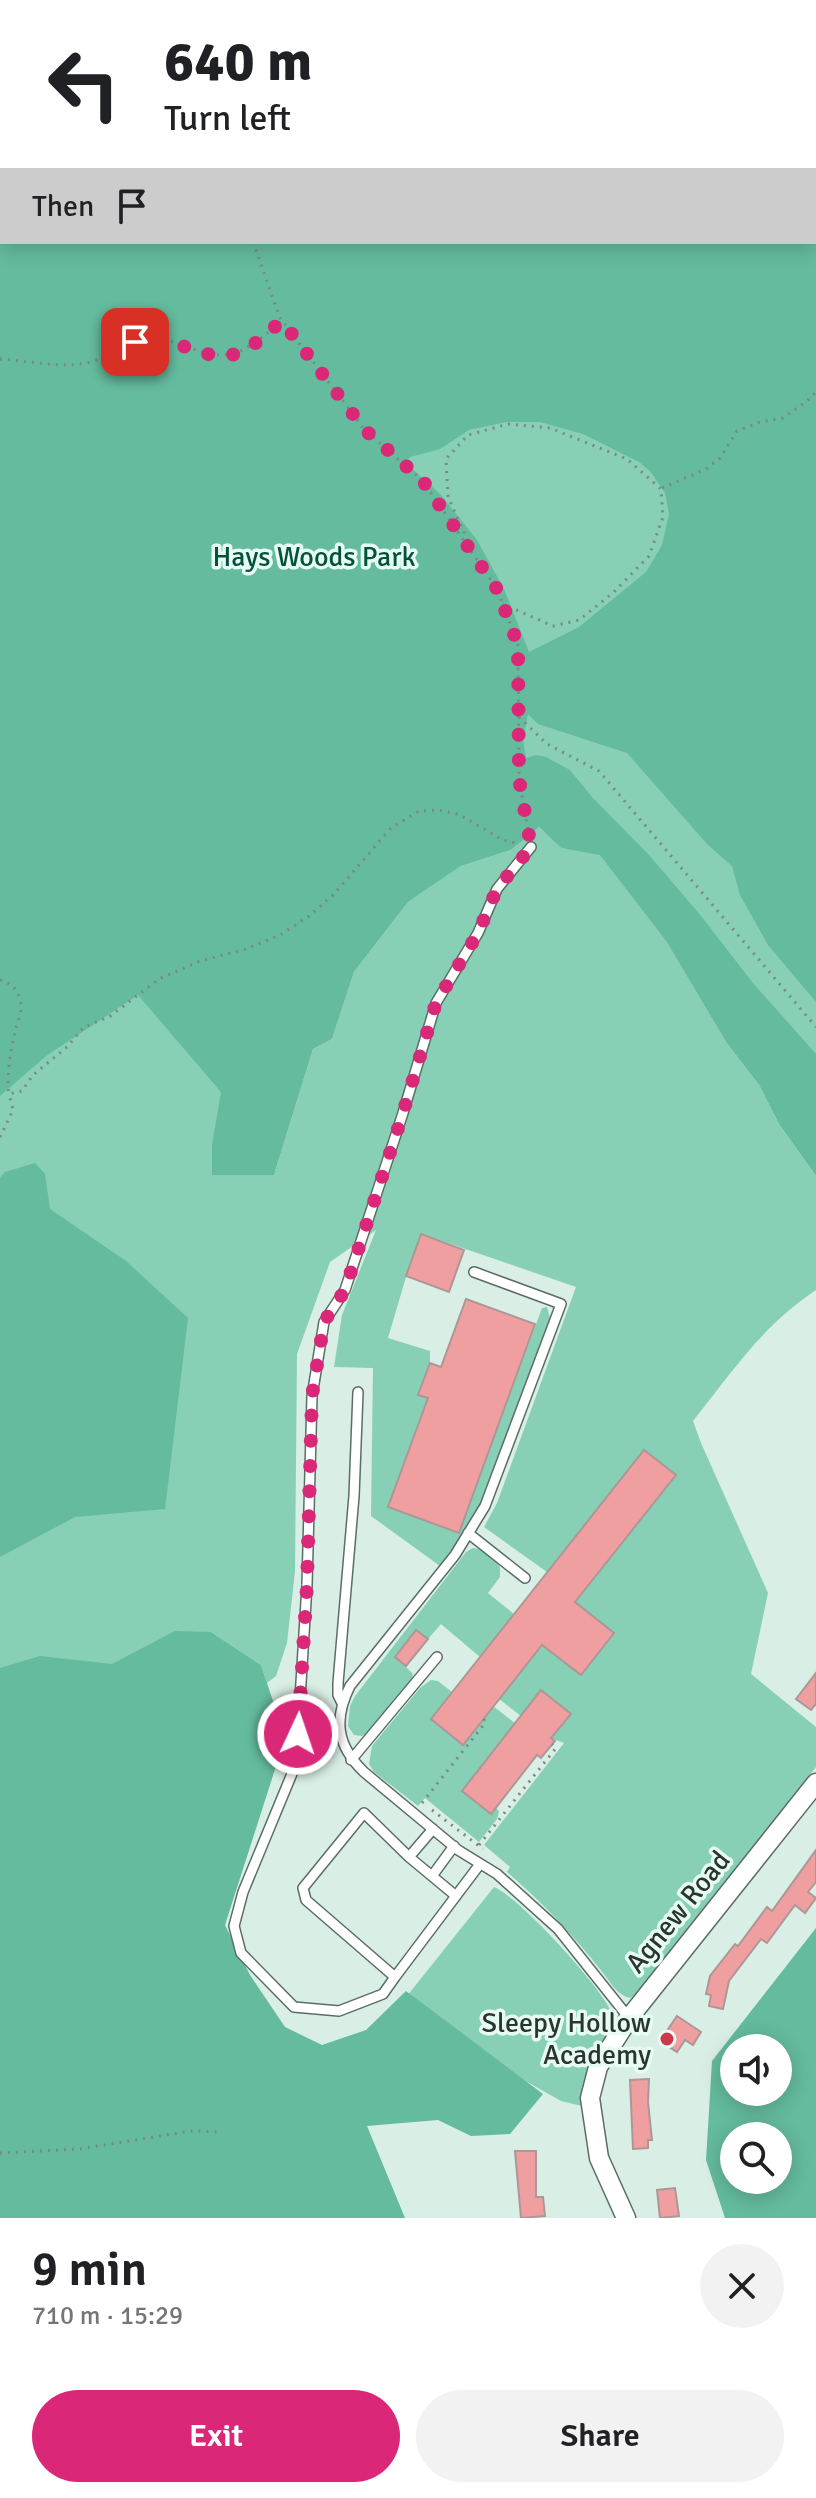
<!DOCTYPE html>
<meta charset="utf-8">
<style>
body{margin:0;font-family:Signika,sans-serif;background:#f2f2f2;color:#202124;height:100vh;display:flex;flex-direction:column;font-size:30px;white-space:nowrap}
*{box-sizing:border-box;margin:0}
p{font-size:26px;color:#757577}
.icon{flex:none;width:44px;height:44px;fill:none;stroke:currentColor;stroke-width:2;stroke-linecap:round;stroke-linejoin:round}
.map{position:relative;height:2218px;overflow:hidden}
.panel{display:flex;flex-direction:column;background:#fff;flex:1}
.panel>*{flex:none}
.top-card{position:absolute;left:0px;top:0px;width:816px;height:244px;box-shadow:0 4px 20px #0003;background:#fff;color:#202124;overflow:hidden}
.buttons{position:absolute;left:720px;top:2034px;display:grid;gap:16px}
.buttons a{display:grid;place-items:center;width:72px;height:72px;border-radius:50%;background:#fff;box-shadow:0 4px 20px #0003;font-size:40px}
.pin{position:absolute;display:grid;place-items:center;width:68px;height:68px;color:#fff;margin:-34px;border-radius:16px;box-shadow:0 4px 12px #0006}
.me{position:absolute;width:88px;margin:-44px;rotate:3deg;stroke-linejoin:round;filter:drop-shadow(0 0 6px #0008)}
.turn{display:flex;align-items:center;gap:28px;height:168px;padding:0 32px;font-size:36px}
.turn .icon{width:104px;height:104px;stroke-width:2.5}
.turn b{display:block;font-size:56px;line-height:68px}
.then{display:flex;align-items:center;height:76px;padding:0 32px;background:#0003;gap:16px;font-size:30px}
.round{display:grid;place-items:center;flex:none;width:84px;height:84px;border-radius:42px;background:#f2f2f2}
.headline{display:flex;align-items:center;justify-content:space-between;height:136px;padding:0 32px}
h1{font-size:48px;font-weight:600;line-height:60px}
.primary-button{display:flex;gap:16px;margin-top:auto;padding:16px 32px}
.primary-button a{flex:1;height:92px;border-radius:48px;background:#db2777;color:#fff;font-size:32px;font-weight:600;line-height:92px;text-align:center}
.primary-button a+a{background:#f2f2f2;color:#202124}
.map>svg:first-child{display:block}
.green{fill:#87d0b5;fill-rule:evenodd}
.forest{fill:#64bb9d;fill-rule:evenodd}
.building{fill:#f09fa0;stroke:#ac9796;stroke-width:2}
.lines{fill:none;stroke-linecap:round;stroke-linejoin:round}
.service-casing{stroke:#5b6d66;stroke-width:12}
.minor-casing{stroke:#5b6d66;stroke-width:21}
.path{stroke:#7b8983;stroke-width:3;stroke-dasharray:2 6;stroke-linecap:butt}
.service{stroke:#fff;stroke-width:9}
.minor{stroke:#fff;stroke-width:18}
.route{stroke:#db2777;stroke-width:14;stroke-dasharray:0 25.2}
.poi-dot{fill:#cb3a4c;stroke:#e6fcf3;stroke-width:3}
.labels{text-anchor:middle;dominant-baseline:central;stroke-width:7;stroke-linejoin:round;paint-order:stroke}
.park-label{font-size:28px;fill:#04513d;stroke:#e6fcf3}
.street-label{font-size:28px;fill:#2c3431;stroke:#e6fcf3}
.poi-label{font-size:28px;fill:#2c3431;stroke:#e6fcf3;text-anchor:end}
</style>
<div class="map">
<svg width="816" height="2218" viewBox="0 0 816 2218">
<rect width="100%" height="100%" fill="#d9eee5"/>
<path class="green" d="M0,0H816V1078L605,817L570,770L276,997L274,1175L313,1049L332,1039L354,972L408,902L461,866L511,850L539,827L561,848L600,854L666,941L726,1042L759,1085L779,1124L816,1176V1290C763,1325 732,1372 693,1421L701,1443L768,1593L751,1674L816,1727V1767L636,1995L630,1998C617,1995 611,1983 603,1973C574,1936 543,1903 507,1872L510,1867L484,1845L564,1743L551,1738L571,1714L541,1690L521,1716L499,1699L545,1641L551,1652L581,1675L614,1634L575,1602L644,1450L547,1572L484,1527L497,1503L576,1287L422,1234L406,1277L388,1338L430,1351V1363L418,1394L428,1398L388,1507L459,1533L542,1308L547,1307L550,1318L480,1504L464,1533L440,1566L371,1516L373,1368L334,1367L342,1315L376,1230L330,1262L297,1354L295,1571L287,1643L276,1676L267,1683L261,1665L211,1632L0,1798ZM2,2H814V242H2Z
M473,1548C484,1549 493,1557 500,1567V1577L488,1593L514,1614L480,1657L441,1624L428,1639L416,1630L395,1656L413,1674L411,1684L370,1733L362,1736L354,1735L348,1726L350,1706L355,1696L466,1552Z
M431,1680L438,1681L452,1692L431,1719L462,1744L493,1706L516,1724L462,1791L490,1814L496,1808L499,1811L497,1819L479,1842L425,1798L418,1806L374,1772L369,1764L372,1746L420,1688Z
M494,1887C517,1895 611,1996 614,2019L590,2067L582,2106L561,2101L485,2058L407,1996Z"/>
<path class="forest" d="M0,0H816V1002L768,945L740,895L732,866L707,844L627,753L538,724L528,714L523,740L526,758L536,755L546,757L570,770L592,797L649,855L702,917L752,982L816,1054V1176L779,1124L759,1085L726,1042L666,941L600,855L561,848L539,827L511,850L461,866L408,902L354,972L332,1039L313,1049L274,1175H212V1145L221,1092L138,995L46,1056L0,1096ZM814,2V242H2V2ZM506,422H540L583,434L639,462L650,471L665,493L669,514L662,545L646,572L579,627L529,652L504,589L477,540L441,495L406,463L410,457L440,449L469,430Z
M35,1163L45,1174L50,1209L126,1261L188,1318L165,1509L75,1517L0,1557V1178L5,1172Z
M175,1631L211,1632L261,1665L273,1701L278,1760L225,1925L250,1975L285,2027L322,2045L366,2030L406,1991L543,2094L510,2134L471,2136L438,2120L367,2126L405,2218H0V1668L40,1656L112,1664Z
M816,1928V2218H725L706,2160L712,2061ZM778,2048V2092H734V2048ZM778,2136V2180H734V2136Z"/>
<path class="building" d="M421,1234L464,1250L449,1292L406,1276Z
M466,1299L535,1324L459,1533L388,1507L428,1398L418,1395L430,1363L441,1367Z
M644,1450L676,1475L575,1602L614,1633L581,1675L542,1645L463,1745L431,1719Z
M416,1630L428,1639L406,1666L395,1657Z
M816,1673V1704L811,1710L796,1699Z
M541,1690L571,1714L551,1738L555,1741L541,1758L537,1755L491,1814L462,1791Z
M816,1850V1882L808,1892L816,1898L805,1913L795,1905L767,1943L761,1939L729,1981L723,2009L709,2006L711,1995L706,1994L710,1976L735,1944L738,1946L767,1907L772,1911Z
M677,2016L701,2032L693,2045L685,2040L677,2052L660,2041Z
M649,2079L648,2102L652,2140H648V2148L633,2149L630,2080Z
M515,2151H536V2197H543L545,2216L521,2218Z
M675,2188L679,2216L660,2218L657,2190Z"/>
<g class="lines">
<defs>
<path id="service" d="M474,1272L561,1304L485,1506L455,1555L350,1686C333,1720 337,1746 364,1772L458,1850L497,1874L558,1929L629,2018
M468,1533L525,1578
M342,1703L338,1695V1683L354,1496L358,1392
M351,1760L437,1657
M433,1829L409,1857L364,1813L303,1888L306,1900L395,1977L480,1864
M409,1857L456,1896
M432,1876L454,1846
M395,1977L383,1994L339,2011L294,2007L241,1953L234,1926L243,1892L296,1764L307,1585L312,1396L324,1322L345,1290L403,1113L436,1003L478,933L497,889L531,847"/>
<path id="minor" d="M626,2218L599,2158L590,2098L598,2067L629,2018L816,1783"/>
</defs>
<use href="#service" class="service-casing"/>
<use href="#minor" class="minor-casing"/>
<path class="path" d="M2,0L4,2
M210,0L211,2
M253,242L280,318L365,430L423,481L497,589L518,645L519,779L529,835
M0,359C31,361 61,369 91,362C114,356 131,340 154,339C168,339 183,345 196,350C234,365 254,344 282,321
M662,488L706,469L720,458L737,431L760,422L783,418L807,401L816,392
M471,548L448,497L446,459L468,435L508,424L550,428L627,459L661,489L663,517L649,556L614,592L579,620L553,626L503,604
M519,717L547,744L599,771L816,1027
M0,980C11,983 18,989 20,1001C23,1011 17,1022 15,1032C11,1050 6,1076 9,1094L22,1091L33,1075L67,1047L84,1027L109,1017L159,979L200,961L246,949L280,935L309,916L333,895L391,828L419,811L438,810L458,814L503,840L519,844
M0,1137L13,1110L9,1094
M422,1803L485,1723L484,1719
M432,1810L483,1849
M479,1845L556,1748L552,1744
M0,2153L79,2149L191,2131L219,2132"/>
<use href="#service" class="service"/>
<use href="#minor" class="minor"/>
</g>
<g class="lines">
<path class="route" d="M135,342C143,341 152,338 160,340C188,344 212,364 241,352C256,345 269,331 282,321L365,430L423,481L497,589L518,645L519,779L531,847L497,889L478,933L436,1003L403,1113L345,1290L324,1322L312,1396L307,1585L298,1734"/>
</g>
<circle class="poi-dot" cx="667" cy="2039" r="8"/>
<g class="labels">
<g class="park-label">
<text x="314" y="557">Hays Woods Park</text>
</g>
<g class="street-label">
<text transform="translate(678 1912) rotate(-51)">Agnew Road</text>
</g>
<g class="poi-label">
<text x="651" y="2023">Sleepy Hollow<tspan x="651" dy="32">Academy</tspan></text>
</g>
</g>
</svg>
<div class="buttons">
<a><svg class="icon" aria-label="sound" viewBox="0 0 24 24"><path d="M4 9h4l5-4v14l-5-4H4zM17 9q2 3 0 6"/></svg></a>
<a><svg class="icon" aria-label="search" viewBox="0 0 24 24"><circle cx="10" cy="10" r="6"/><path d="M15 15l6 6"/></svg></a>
</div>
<div class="pin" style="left:135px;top:342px;background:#d93025"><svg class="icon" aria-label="arrive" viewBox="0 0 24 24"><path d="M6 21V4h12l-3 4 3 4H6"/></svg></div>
<svg class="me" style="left:298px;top:1734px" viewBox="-20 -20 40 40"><circle r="17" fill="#db2777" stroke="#fff" stroke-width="3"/><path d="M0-11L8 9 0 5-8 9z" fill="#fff"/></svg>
<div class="top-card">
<div class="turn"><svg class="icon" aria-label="left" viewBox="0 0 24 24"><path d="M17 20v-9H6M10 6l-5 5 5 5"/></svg><div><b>640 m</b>Turn left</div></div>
<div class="then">Then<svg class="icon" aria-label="arrive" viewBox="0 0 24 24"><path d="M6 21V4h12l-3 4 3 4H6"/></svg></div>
</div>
</div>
<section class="panel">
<div class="headline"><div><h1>9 min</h1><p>710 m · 15:29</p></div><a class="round"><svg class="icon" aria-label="close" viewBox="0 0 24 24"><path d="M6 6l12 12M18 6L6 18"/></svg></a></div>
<div class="primary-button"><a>Exit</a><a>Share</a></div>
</section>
